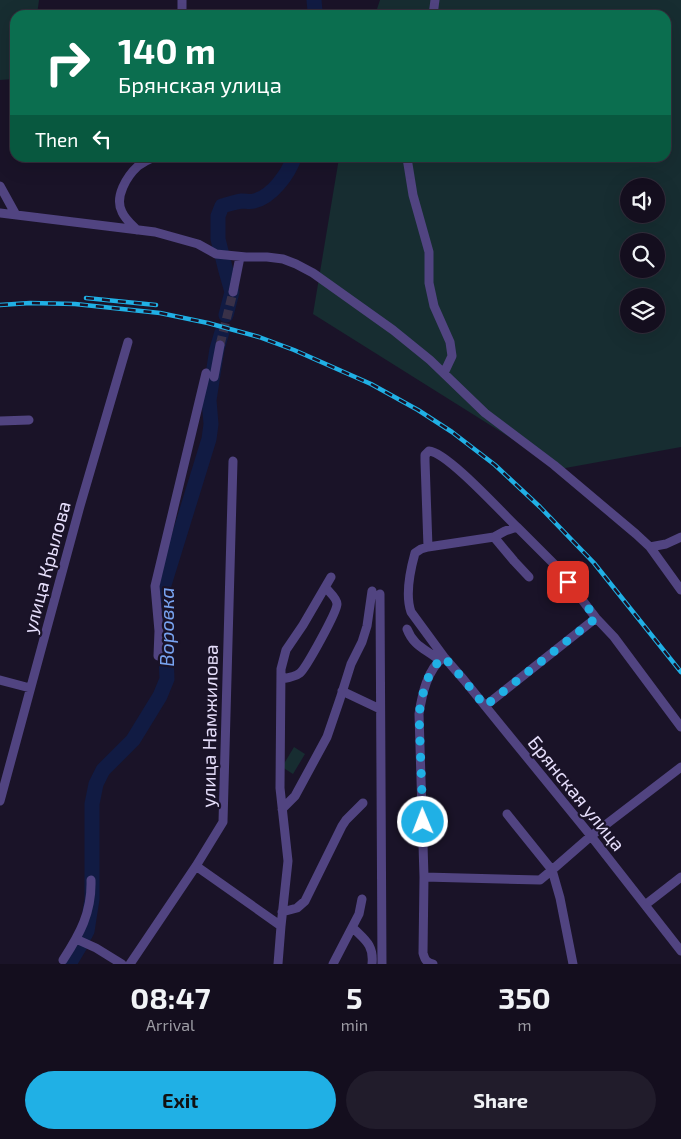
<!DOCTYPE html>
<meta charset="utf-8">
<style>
body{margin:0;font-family:"Exo 2",sans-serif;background:#211c2b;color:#f1f3f6;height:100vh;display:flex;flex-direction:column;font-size:19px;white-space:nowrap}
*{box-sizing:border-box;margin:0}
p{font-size:16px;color:#9d9ca4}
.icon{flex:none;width:28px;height:28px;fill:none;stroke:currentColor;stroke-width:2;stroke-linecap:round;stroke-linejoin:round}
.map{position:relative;height:964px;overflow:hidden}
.drawer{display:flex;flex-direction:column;background:#140e1e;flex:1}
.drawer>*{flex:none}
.hud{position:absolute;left:10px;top:10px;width:661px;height:152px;border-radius:15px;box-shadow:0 5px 20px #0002,0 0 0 1px #332e3c;background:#0b6e4f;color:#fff;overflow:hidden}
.fabs{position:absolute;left:620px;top:178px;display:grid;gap:10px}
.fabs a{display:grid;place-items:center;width:45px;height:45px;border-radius:50%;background:#140e1e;box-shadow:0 5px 20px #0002,0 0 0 1px #332e3c;font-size:25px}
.pin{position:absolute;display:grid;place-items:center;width:42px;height:42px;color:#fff;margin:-21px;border-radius:10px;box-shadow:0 2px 8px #0006}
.me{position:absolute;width:55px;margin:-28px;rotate:359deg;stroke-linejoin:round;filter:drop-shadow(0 0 4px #0008)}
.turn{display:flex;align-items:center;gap:18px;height:105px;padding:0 25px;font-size:22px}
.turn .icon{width:65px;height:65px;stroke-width:2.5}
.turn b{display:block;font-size:35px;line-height:42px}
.then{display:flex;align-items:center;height:48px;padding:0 25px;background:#0003;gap:10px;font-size:19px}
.eta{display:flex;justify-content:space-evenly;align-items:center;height:85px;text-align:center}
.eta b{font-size:30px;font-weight:700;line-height:35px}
.action{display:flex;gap:10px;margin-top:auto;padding:10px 25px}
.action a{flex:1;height:58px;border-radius:30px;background:#20b0e5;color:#111;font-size:20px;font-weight:700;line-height:58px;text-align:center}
.action a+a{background:#211c2b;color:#f1f3f6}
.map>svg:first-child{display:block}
.green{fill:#172d31;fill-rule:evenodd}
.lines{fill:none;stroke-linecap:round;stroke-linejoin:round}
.river{stroke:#111b43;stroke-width:15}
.minor-tunnel{stroke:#393148;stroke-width:9;stroke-dasharray:9 4.5;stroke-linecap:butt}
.minor{stroke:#514481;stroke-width:9}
.rail-casing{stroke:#20b0e5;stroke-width:4.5}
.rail{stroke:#1a1328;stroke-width:2.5;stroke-dasharray:8;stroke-linecap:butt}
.route{stroke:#20b0e5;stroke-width:9;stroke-dasharray:0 16.2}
.labels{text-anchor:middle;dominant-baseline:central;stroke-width:4.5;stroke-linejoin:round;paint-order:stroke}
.street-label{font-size:19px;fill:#e6defb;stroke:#1a1328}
.water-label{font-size:20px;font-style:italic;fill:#78a3f0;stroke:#1a1328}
</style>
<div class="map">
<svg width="681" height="964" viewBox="0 0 681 964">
<rect width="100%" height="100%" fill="#1a1328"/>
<path class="green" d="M0,0H39L37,15H15V79L0,80Z
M380,0H681V447L560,469L313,314L339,158H666V15H375ZM629,186H656V214H629ZM629,241H656V269H629ZM629,296H656V324H629Z
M294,747L305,754L293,774L282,767Z"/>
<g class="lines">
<path class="river" d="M314,0L315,11L314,15
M226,315L232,292L226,271L218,239V216L222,206C229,204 235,202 242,201C246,201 250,202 254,201C272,197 288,174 294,158
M85,935L87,931L92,899V804L96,784L103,770L133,740L160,696L167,679L163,588L209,439L211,424L209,400L217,349L222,332
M69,964L81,944"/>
<path class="minor-tunnel" d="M220,345L233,292"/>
<path class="minor" d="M182,15V0
M433,15L435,0
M407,158L413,195L429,252V283L434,306L450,342L452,356L444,373
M0,186L16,215
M0,213L155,232L198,244L216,254L246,257H267L283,259L296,264L313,273L393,330L430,360L485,413L554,465L636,534L650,547L681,590
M137,230C131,224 125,219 122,212C114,197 127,176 138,166C142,163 147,160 152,158
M233,292L240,257
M214,377L220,345
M0,421L29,420
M494,537L514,561L529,577
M428,547L425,461V455L429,451C447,452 502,513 517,527
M650,547L666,544L681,537
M380,594L382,964
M407,629C414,647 426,649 439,660
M158,656L159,631L155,586L206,373
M281,679C287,678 295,677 300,673C306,668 337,612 337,604C337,598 329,592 326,588
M0,680L30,688
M342,691L380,709
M485,706L596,618
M681,727L614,637L596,618L557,567L517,527L505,531L494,537L428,547L421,549L415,553C410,571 405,595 411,612L444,657L464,680L591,836L681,951
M0,801L80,506L128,342
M282,809L295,796L327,737L340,699L351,664L362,642L367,626L372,591
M196,866L281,926
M424,877L540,880L552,870L507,814
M645,905L681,877
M282,912L297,908L305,901L342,826L346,820L363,803
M353,928C365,940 374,945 372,964
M76,939L96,948L122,964
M63,960C80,934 92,912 91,880
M130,964L196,866L223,822L233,461
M278,964L281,926L288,861L280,788L281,669L286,650L303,625L331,577
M333,964L359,914L362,899
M433,964C426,962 425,960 423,953L424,877L419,714C422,695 427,669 444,657
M573,964L560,898L552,870L591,836L681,767"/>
<defs>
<path id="rail" d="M86,298L156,305
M0,305L30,303L75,304L160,313L208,323L259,337L294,350L371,384L418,410L452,432L495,465L540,507L594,563L681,672"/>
</defs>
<use href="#rail" class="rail-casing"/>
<use href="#rail" class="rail"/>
</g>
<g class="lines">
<path class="route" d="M423,822L419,714C422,695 427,669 444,657L464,680L485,706L596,618L568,582"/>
</g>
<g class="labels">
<g class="street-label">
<text transform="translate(46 567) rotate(-75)">улица Крылова</text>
<text transform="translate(209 726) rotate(-89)">улица Намжилова</text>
<text transform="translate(577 793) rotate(51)">Брянская улица</text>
</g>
<g class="water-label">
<text transform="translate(166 627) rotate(-90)">Воровка</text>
</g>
</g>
</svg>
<div class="fabs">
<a><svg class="icon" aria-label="sound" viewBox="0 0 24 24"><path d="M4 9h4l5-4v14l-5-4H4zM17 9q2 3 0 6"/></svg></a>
<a><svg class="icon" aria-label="search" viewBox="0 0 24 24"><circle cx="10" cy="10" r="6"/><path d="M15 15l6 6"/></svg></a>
<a><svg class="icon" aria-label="layers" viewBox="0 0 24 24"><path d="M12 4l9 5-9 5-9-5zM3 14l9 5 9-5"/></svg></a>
</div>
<div class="pin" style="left:568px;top:582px;background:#d93025"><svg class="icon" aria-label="arrive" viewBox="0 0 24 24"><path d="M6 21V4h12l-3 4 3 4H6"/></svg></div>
<svg class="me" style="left:423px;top:822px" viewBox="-20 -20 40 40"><circle r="17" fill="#20b0e5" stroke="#fff" stroke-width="3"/><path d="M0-11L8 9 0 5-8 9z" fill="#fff"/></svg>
<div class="hud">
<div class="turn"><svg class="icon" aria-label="right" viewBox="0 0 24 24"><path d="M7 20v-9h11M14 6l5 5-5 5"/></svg><div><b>140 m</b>Брянская улица</div></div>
<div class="then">Then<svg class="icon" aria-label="left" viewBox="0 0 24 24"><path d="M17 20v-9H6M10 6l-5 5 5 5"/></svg></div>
</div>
</div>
<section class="drawer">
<div class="eta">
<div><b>08:47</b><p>Arrival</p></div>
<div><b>5</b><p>min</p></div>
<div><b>350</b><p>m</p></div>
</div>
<div class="action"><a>Exit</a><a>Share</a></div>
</section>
